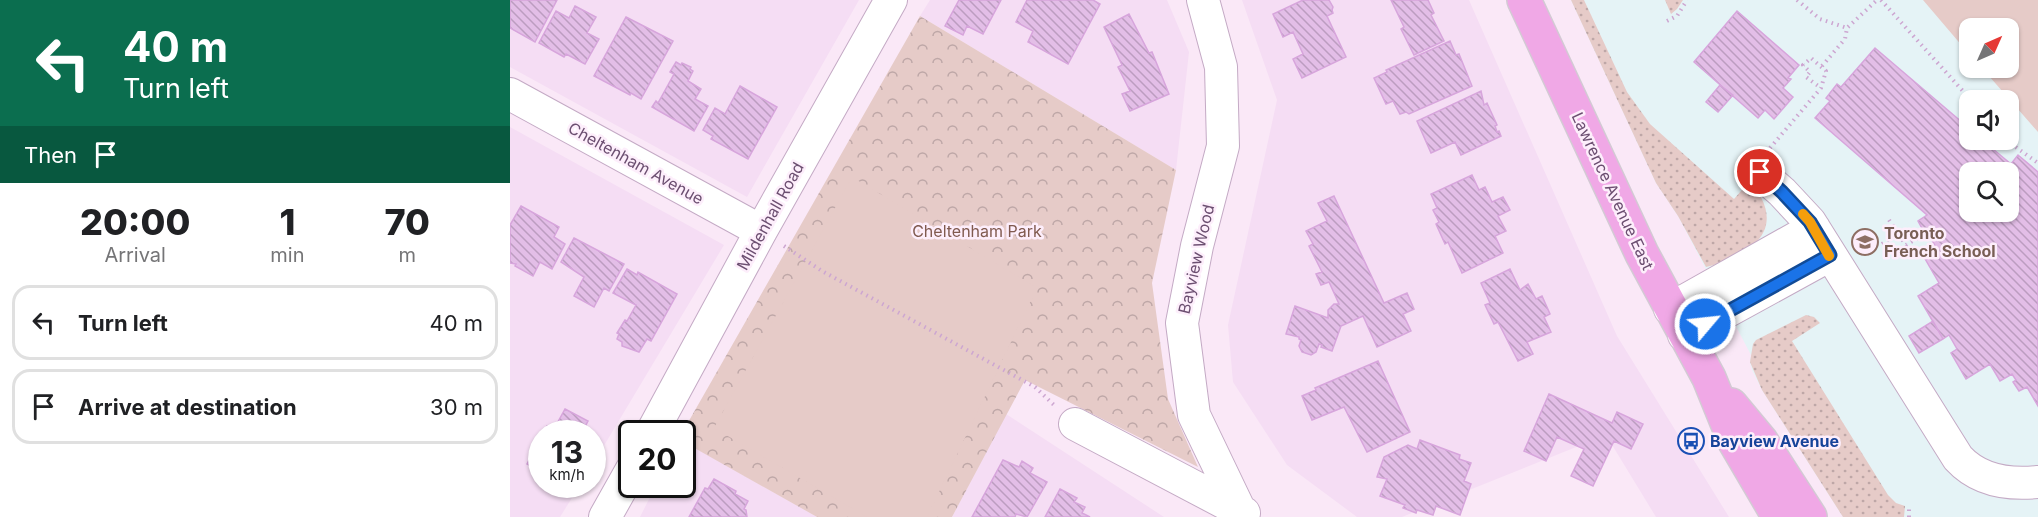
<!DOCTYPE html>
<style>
body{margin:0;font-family:Inter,sans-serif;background:#f6f6f6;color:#202124;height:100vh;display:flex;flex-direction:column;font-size:22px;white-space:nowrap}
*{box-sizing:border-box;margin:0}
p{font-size:20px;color:#757577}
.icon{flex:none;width:33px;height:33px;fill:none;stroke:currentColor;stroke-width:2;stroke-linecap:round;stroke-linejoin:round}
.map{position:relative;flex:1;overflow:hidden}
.details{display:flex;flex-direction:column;background:#fff;width:510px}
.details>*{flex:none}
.guide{background:#0b6e4f;color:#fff;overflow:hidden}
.needle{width:39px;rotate:45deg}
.fabs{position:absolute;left:1449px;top:18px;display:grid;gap:12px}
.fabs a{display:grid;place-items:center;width:60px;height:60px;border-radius:12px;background:#fff;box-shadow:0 2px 4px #0004;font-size:30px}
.speed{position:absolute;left:18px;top:420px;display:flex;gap:12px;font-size:30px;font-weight:700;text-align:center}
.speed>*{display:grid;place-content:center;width:78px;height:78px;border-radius:50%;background:#fff;box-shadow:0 2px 4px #0004;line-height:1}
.speed small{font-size:15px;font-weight:400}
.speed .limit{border:3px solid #111;border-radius:9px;background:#fff;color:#111}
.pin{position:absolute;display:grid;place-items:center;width:51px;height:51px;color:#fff;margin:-26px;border:3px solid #fff;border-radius:50%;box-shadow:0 2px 6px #0007}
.me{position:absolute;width:66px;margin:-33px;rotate:62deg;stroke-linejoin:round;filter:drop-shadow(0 0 4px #0008)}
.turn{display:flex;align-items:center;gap:21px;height:126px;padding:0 24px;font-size:27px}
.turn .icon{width:78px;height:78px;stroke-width:2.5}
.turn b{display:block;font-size:42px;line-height:51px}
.then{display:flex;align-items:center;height:57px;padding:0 24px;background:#0003;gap:12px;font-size:22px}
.eta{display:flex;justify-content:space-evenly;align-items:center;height:102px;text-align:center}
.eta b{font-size:36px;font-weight:800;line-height:42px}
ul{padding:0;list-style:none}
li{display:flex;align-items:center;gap:18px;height:75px;margin:0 12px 9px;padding:0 12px;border:3px solid #e0e0e0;border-radius:18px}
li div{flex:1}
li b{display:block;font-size:22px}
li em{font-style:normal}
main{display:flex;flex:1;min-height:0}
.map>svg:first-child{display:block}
.residential{fill:#f5ddf4}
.education{fill:#e5f3f6;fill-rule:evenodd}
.grass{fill:url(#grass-dots)}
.park{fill:url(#park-crowns)}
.pitch{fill:#e6cbc8}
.building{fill:url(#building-back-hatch);stroke:#d7a5dc;stroke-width:1.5;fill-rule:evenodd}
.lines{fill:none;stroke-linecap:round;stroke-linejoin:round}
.minor-casing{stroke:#c4aac5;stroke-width:34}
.major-casing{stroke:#d3cad4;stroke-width:36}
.path{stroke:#cda6d1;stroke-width:4;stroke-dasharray:1.5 4.5;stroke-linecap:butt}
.minor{stroke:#fff;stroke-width:32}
.major{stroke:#f0a8e6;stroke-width:33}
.route-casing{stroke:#114b97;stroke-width:15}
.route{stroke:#1a73e8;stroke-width:10}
.slow{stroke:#f59e0b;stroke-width:10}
.labels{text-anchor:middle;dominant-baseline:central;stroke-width:5;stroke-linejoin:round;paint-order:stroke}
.street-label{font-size:16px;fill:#6c4f71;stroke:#fdeefb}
.park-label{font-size:16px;fill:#805a4f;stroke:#fdeefb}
.education-label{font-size:16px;font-weight:bold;fill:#785e54;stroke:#fdeefb;text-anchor:start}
.transit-label{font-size:16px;font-weight:bold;fill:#164399;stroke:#fdeefb;text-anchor:start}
</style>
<main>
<section class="details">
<div class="guide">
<div class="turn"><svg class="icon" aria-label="left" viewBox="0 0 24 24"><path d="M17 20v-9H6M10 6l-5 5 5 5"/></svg><div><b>40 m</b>Turn left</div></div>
<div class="then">Then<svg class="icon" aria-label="arrive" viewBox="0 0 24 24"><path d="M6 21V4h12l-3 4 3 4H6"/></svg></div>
</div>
<div class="eta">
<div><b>20:00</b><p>Arrival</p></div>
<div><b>1</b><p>min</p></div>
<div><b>70</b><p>m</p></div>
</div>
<ul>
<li><svg class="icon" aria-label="left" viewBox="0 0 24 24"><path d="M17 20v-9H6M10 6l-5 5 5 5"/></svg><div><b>Turn left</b></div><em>40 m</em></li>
<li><svg class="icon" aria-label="arrive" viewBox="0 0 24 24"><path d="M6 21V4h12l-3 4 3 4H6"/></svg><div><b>Arrive at destination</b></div><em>30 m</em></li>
</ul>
</section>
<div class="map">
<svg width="1528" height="517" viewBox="0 0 1528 517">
<defs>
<pattern id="grass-dots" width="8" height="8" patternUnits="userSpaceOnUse" patternTransform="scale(1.5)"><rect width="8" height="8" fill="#e6cbc8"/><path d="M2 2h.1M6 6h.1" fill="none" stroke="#bea7a7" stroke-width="1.8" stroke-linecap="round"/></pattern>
<pattern id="park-crowns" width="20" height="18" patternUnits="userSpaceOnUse" patternTransform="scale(1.5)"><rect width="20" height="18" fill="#e6cbc8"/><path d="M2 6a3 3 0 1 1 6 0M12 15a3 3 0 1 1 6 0" fill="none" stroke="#bea7a7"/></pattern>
<pattern id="building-back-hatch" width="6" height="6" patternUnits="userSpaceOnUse" patternTransform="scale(1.5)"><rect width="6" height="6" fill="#e3bee7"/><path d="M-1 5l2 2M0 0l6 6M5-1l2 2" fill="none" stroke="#bc9dc0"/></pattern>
</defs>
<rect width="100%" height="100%" fill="#fae8f7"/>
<path class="residential" d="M0,0H349L237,197L0,67Z
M420,0H657L679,52L666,170L410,16Z
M732,0H959L1107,336L1219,517H1146L1096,435L892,517H847L777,465L723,382L718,325L767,100Z
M0,127L214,245L83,464L82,434H32V484L70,485L50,517H0Z
M496,414L654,517H442Z
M173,441L307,517H130L146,485L172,484Z"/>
<path class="education" d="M1061,0H1528V517H1333L1252,390L1242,370L1240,362L1241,355L1168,216L1146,183ZM1460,28H1498V68H1460ZM1460,100H1498V140H1460ZM1460,172H1498V212H1460Z"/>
<path class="grass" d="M1061,0H1074L1117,92L1140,124L1224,199L1239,182C1257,199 1266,226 1243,245C1239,249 1232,251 1226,254C1216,260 1207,265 1196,267L1168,216L1146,183Z
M1155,0H1173L1167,9L1161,14Z
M1296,315L1304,317L1310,323L1282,341L1378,495L1386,503L1395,506L1394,517H1333L1252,390L1240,362L1243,344L1246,340Z"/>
<path class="park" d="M410,16L666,170L642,283L658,399L688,467L515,380L442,517H307L172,441V433Z"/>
<path class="pitch" d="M1413,0H1528V132L1472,68H1498V28H1460L1459,54Z
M342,177L527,288L417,517H357L204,428Z"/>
<path class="building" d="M0,0H47L25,42L0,28Z
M449,0H491L473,34L457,26L453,35L435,26Z
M517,0H583L590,4L558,64L518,42L523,31L506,22Z
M793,0H819L823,7L822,10L823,13L817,16L836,57L792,78L783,59L793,54L783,32L773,37L763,14Z
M881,0H918L924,13L921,15L934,41L904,55L891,29L894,27Z
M65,6L86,17L77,33L89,39L75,64L56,54L54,57L29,43L46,11L59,18Z
M1227,11L1289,65L1278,78L1281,79L1273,88L1283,97L1264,119L1255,110L1248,118L1184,62Z
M619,14L639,53L642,52L659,94L620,111L612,94L620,91L608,67L612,65L594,27Z
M116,17L163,41L131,99L121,93L120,95L84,76Z
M940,41L946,55L949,54L962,86L899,114L896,112L890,114L883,101L876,104L864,78L877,72L876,70Z
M1365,48L1460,129V140H1472L1501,164L1508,155L1528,172V406L1517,387L1509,391L1503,382L1506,380L1502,374L1490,381L1480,364L1456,379L1441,353L1447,349L1439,335L1433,339L1408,296L1429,283L1414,257L1427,249L1416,230L1414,232L1408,221L1417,215L1305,118L1320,101L1316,98L1327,84L1331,87ZM1460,172H1498V212H1460Z
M166,62L171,65L172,63L181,67L180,69L183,71L178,81L191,89L185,99L198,106L184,131L142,107L146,101L148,103L164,74L160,72Z
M1210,85L1223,95L1208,112L1196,102Z
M230,86L267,107L238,159L201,139L203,136L193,130L205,108L215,114Z
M971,91L974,105L977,103L987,125L985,126L987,132L989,131L991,136L951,155L945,142L921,153L907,121Z
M962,175L969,190L975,187L982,202L993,197L1000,210L988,216L996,231L985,236L993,253L952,273L938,242L935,244L926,224L929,222L923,210L927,208L921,194Z
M824,196L874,303L897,293L904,309L893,314L901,331L867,347L853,316L831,326L822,351L811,347L812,345L809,344L806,352L801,355L792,352L789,346L791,340L789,339V337L776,334L785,306L818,318V310L824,304H829L819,282L811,285L806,274L812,272L799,246L803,244L796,231L817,221L808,203Z
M11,206L49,227L44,237L55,244L42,269L30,262L23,276L5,266L6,264L0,263V225Z
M64,238L114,264L99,291L94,288L84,307L64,296L74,277L51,262Z
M117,269L127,275L128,272L167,294L141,341L137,339L129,352L112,346V342L107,339L109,334L107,333L115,320L117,321L126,305L103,293Z
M1000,269L1010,290L1018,284L1026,299L1032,296L1040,314L1034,317L1041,332L1017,342L1023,354L1008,361L988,322L984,324L975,305L980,303L971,283Z
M1423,321L1433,339L1409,353L1399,336Z
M868,361L900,432L857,452L834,407L802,420L792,396L806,390L805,388Z
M1039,394L1102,423L1107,412L1133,424L1121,449L1104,441L1083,486L1061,476L1074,449L1047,437L1036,461L1014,451Z
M55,409L78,421L71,434H33L37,426L44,429Z
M32,437V472L17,464Z
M910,440L950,455L949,459L961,463L954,481L961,484L950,515L926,506L923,515L907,510L906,513L893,508L895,505L870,496L877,479L867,477L874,457L898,445L907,449Z
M493,460L509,467L512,461L523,468L520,473L537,482L517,517L506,514L505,517H462Z
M204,479L226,491L225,494L238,501L234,509L236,510L237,517H179L195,488L198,489Z
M550,489L567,498L564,502L575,507L572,513L580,517H535Z"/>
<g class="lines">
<defs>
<path id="minor" d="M693,0L711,67L713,146L687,246L672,323L684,415L730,511
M0,94L251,231
M1249,172L1272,192L1300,222L1448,458C1469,481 1499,485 1528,482
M1160,309L1304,228
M1174,335L1320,255
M565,424L734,513
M141,434L251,231L381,0
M95,517L122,469"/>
<path id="major" d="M1014,0L1132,254L1199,378L1225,442L1269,517
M1221,405L1251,441L1300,517"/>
</defs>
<use href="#minor" class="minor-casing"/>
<use href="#major" class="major-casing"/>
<path class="path" d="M1287,0L1310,19L1337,28
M1371,0L1461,100
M1157,21L1167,16L1177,0
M1312,66L1335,39L1337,28L1367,0
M1496,140L1528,163
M1260,148L1311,88L1316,71L1301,58L1293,65L1300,72L1296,77L1311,88
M1379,220L1396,245L1411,236
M1372,244L1388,233
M274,246L312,271L525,387L544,405
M1399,517V507"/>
<use href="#minor" class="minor"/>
<use href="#major" class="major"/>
</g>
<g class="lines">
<defs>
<path id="route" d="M1195,324L1320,255L1300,222L1272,192L1250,172"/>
</defs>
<use href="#route" class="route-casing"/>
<use href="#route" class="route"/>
<path class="slow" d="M1293,214L1300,222L1319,256"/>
</g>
<defs>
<symbol id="school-ring" viewBox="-11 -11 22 22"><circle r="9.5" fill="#fdeefb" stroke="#8d6e63" stroke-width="1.5"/><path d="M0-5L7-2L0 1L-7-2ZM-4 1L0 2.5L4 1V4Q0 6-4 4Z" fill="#8d6e63"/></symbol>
<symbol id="bus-ring" viewBox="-11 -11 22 22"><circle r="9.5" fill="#fdeefb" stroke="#1a4fb4" stroke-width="1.5"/><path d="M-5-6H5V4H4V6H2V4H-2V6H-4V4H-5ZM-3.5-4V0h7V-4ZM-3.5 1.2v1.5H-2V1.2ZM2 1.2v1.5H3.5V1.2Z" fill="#1a4fb4"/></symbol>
</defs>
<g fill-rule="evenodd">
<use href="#school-ring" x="1340" y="227" width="30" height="30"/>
<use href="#bus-ring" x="1166" y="426" width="30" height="30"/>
</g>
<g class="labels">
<g class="street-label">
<text transform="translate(126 163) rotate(29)">Cheltenham Avenue</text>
<text transform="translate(1103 191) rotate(65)">Lawrence Avenue East</text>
<text transform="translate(260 216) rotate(-61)">Mildenhall Road</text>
<text transform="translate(686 259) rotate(-77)">Bayview Wood</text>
</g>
<g class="park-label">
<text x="467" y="231">Cheltenham Park</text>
</g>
<g class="education-label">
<text x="1374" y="233">Toronto<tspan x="1374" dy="18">French School</tspan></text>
</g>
<g class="transit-label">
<text x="1200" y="441">Bayview Avenue</text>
</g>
</g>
</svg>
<div class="fabs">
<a><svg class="needle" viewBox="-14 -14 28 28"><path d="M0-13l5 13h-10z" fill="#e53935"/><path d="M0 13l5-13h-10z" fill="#757577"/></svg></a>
<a><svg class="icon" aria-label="sound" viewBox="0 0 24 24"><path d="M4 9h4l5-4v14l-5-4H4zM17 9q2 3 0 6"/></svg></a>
<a><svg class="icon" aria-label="search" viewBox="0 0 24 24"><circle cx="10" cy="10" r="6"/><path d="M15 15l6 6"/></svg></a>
</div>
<div class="speed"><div>13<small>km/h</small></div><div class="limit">20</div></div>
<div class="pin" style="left:1250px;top:172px;background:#d93025"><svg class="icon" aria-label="arrive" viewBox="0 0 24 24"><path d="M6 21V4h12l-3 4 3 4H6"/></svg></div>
<svg class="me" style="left:1195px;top:324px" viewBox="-20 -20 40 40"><circle r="17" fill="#1a73e8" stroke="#fff" stroke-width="3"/><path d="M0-11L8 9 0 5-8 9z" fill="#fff"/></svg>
</div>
</main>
